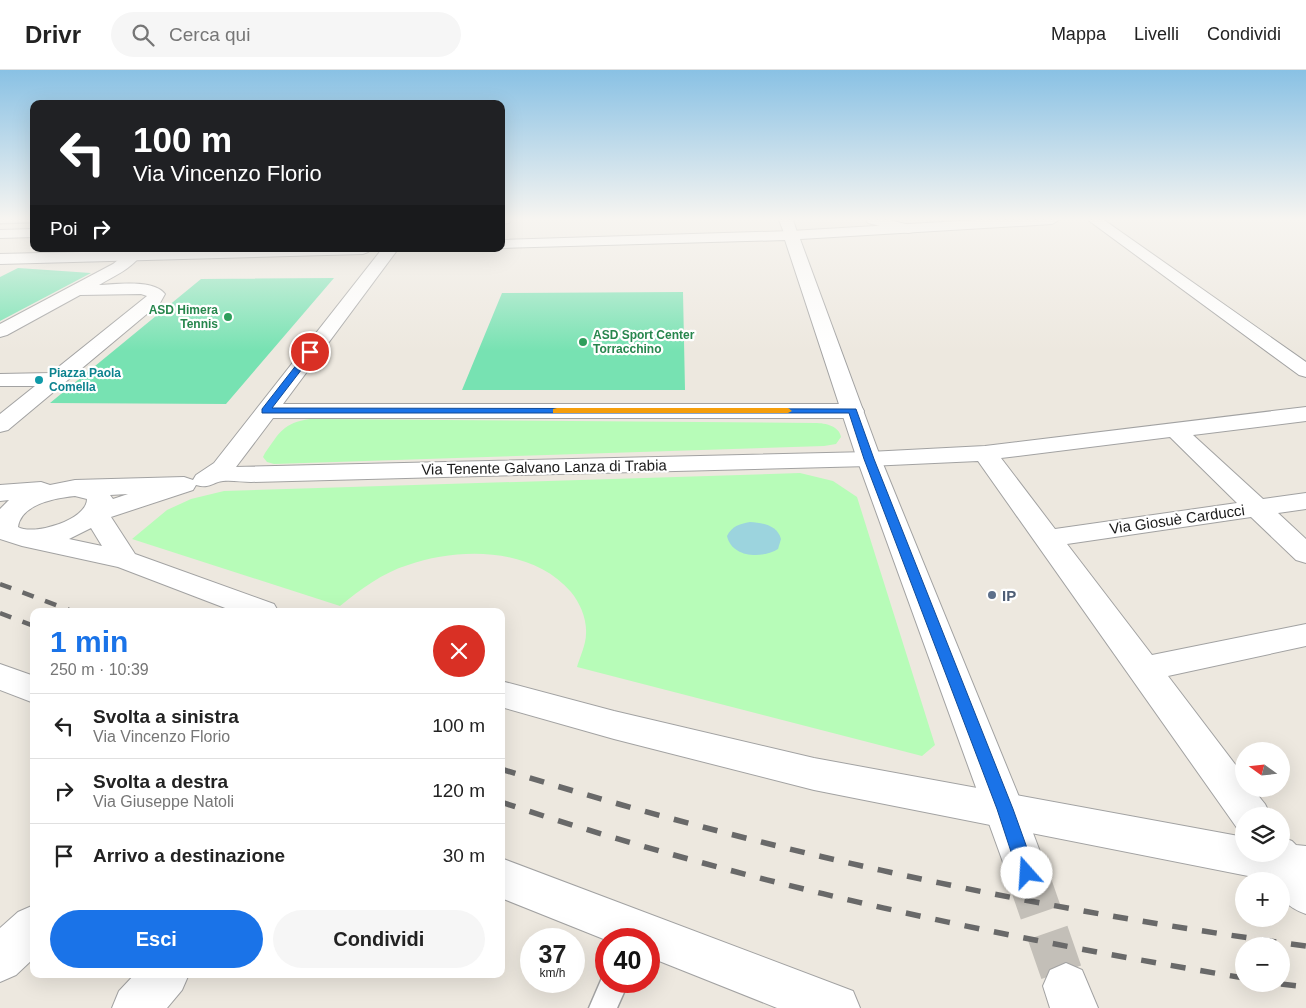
<!DOCTYPE html>
<html lang="it">
<meta charset="utf-8">
<style>
body{margin:0;font-family:Arial,sans-serif;background:#f6f6f6;color:#222;height:100vh;display:flex;flex-direction:column;font-size:19px;white-space:nowrap}
*{box-sizing:border-box;margin:0}
p{font-size:16px;color:#767676}
.icon{flex:none;width:28px;height:28px;fill:none;stroke:currentColor;stroke-width:2;stroke-linecap:round;stroke-linejoin:round}
.map{position:relative;flex:1;overflow:hidden}
.panel{position:absolute;left:30px;top:538px;width:475px;height:370px;display:flex;flex-direction:column;background:#fff;border-radius:10px;box-shadow:0 5px 20px #0002}
.panel>*{flex:none}
.top-card{position:absolute;left:30px;top:30px;width:475px;height:152px;border-radius:10px;box-shadow:0 5px 20px #0002;background:#202124;color:#fff;overflow:hidden}
.needle{width:32px;rotate:285deg}
.tools{position:absolute;left:1235px;top:672px;display:grid;gap:10px}
.tools a{display:grid;place-items:center;width:55px;height:55px;border-radius:50%;background:#fff;box-shadow:0 5px 20px #0002;font-size:25px}
.speed{position:absolute;left:520px;top:858px;display:flex;gap:10px;font-size:25px;font-weight:700;text-align:center}
.speed>*{display:grid;place-content:center;width:65px;height:65px;border-radius:50%;background:#fff;box-shadow:0 5px 20px #0002;line-height:1}
.speed small{font-size:12px;font-weight:400}
.speed .limit{border:8px solid #d22;background:#fff;color:#111}
.pin{position:absolute;display:grid;place-items:center;width:42px;height:42px;color:#fff;margin:-21px;border:2px solid #fff;border-radius:50%;box-shadow:0 1px 5px #0007}
.me{position:absolute;width:55px;margin:-28px;rotate:341deg;stroke-linejoin:round;filter:drop-shadow(0 0 4px #0008)}
.turn{display:flex;align-items:center;gap:18px;height:105px;padding:0 20px;font-size:22px}
.turn .icon{width:65px;height:65px;stroke-width:2.5}
.turn b{display:block;font-size:35px;line-height:42px}
.then{display:flex;align-items:center;height:48px;padding:0 20px;background:#0003;gap:10px;font-size:19px}
.round{display:grid;place-items:center;flex:none;width:52px;height:52px;border-radius:26px;background:#f6f6f6}
.head{display:flex;align-items:center;justify-content:space-between;height:85px;padding:0 20px}
h1{font-size:30px;font-weight:800;line-height:38px;color:#1a73e8}
.action{display:flex;gap:10px;margin-top:auto;padding:10px 20px}
.action a{flex:1;height:58px;border-radius:30px;background:#1a73e8;color:#fff;font-size:20px;font-weight:800;line-height:58px;text-align:center}
.action a+a{background:#f6f6f6;color:#222}
ul{padding:0;list-style:none}
li{display:flex;align-items:center;gap:15px;height:65px;padding:0 20px;border-top:1px solid #e0e0e0}
li div{flex:1}
li b{display:block;font-size:19px}
li em{font-style:normal}
header{display:flex;align-items:center;gap:30px;box-sizing:border-box;height:70px;padding:0 25px;background:#fff;border-bottom:1px solid #e0e0e0}
header strong{font-size:24px}
nav{display:flex;gap:28px;margin-inline-start:auto;font-size:18px}
.search{width:350px;height:45px;background:#f6f6f6;display:flex;align-items:center;gap:12px;box-sizing:border-box;padding:0 18px;border-radius:28px;color:#767676;font-size:19px}
.map>svg:first-child{display:block}
.park{fill:#b7fcb8}
.pitch{fill:#77e2b2}
.water{fill:#9cd4de}
.lines{fill:none;stroke-linecap:round;stroke-linejoin:round}
.tertiary-tunnel{stroke:#c3bfb8;stroke-width:42;stroke-dasharray:42 21;stroke-linecap:butt}
.service-casing{stroke:#a2a2a2;stroke-width:3}
.minor-casing{stroke:#a2a2a2;stroke-width:2}
.tertiary-casing{stroke:#a2a2a2;stroke-width:2}
.service{fill:#fff;fill-rule:evenodd}
.minor{fill:#fff;fill-rule:evenodd}
.tertiary{fill:#fff;fill-rule:evenodd}
.rail-far1{stroke:#696969;stroke-width:4.5;stroke-dasharray:12 12;stroke-linecap:butt}
.rail{stroke:#696969;stroke-width:5.5;stroke-dasharray:15 15;stroke-linecap:butt}
.route{fill:#1a73e8;stroke:#114b97}
.slow{fill:#f59e0b}
.leisure-dot{fill:#2e9e5b;stroke:#fff;stroke-width:2}
.culture-dot{fill:#0f9aa8;stroke:#fff;stroke-width:2}
.service-dot{fill:#5c6f8a;stroke:#fff;stroke-width:2}
.labels{text-anchor:middle;dominant-baseline:central;stroke-width:4.5;stroke-linejoin:round;paint-order:stroke}
.far-leisure-label{font-size:12px;font-weight:bold;fill:#27864d;stroke:#fff;text-anchor:end}
.far-culture-label{font-size:12px;font-weight:bold;fill:#0d838f;stroke:#fff;text-anchor:start}
.street-label{font-size:15px;fill:#1b1b1b;stroke:#fff}
.service-label{font-size:15px;font-weight:bold;fill:#4e5e75;stroke:#fff;text-anchor:start}
</style>
<header>
<strong>Drivr</strong>
<div class="search"><svg class="icon" aria-label="search" viewBox="0 0 24 24"><circle cx="10" cy="10" r="6"/><path d="M15 15l6 6"/></svg>Cerca qui</div>
<nav><a>Mappa</a><a>Livelli</a><a>Condividi</a></nav>
</header>
<div class="map">
<svg width="1306" height="938" viewBox="0 0 1306 938">
<rect width="100%" height="100%" fill="#ede8df"/>
<path class="park" d="M310,349L815,353C826,353 839,356 841,367L836,374L824,376L274,394L267,392L263,387L265,383C280,362 283,353 310,349Z
M800,403L833,411L857,427L935,675L922,686L577,597C580,587 586,574 586,564C587,549 580,533 571,522C532,477 460,477 408,495C382,503 361,519 340,536L132,469L167,440L191,429L224,421Z"/>
<path class="pitch" d="M18,198L91,203L0,251V207Z
M334,208L226,334L50,333L201,209Z
M683,222L685,320H462L502,223Z"/>
<path class="water" d="M750,452C763,453 777,455 781,469L778,479C762,489 732,488 727,466C732,456 739,454 750,452Z"/>
<g class="lines">
<path class="tertiary-tunnel" d="M1027,803L1066,916"/>
<defs>
<path id="service" d="M0,150H34V152L0,153Z
M605,901L606,911H629L617,938H589Z"/>
<path id="minor" d="M501,150H511L509,153L501,154Z
M779,150H793L798,165L796,168H786Z
M866,150H890L913,156L915,159L913,162L908,163L868,153Z
M1088,150H1104L1306,292V307L1299,305Z
M34,159V167L0,168V160Z
M382,179H398L283,334H853L861,336L864,341L861,346L853,348H273L236,397L869,382L985,376L1306,337V351L1193,365L1263,429L1306,423V439L1278,443L1306,469V493L1296,490L1251,447L1067,474L1152,585L1306,554V576L1168,606L1244,706V719H1253L1265,734L1271,746H1244V761L1237,758L978,391L869,396L251,412C242,412 232,410 223,411C212,412 211,419 196,415L193,420L111,447L135,484L274,534L278,541H233L118,497L22,476L0,469V439L9,430L0,431V415L41,412L50,415L75,410L184,407L193,410L196,405L214,393ZM1170,367L1237,433L1055,459L1001,388ZM128,424L113,429L110,425ZM75,426L87,429C87,450 34,466 18,457C21,434 56,428 75,426ZM91,458L102,476L69,469Z
M133,180L138,182L141,185C131,199 114,206 99,215C116,214 154,209 165,224L160,233L8,360L0,362V344L35,316H0V304L51,303L147,226L141,224L80,225L7,265L0,267V254L113,194L128,182Z
M0,594L34,606V633L0,620Z
M501,611L614,641L814,688L1244,767V784H1281V767L1292,771L1296,775L1306,776V844C1288,837 1281,832 1281,811H1273L814,720L614,669L501,637Z
M501,788L853,921L860,938H777L649,887V869L606,870L501,828Z
M34,835V888L16,905L0,912V858L18,842Z
M135,904H189L182,920L167,938H112L119,921Z"/>
<path id="tertiary" d="M977,150H1059L1052,154L800,169L881,389L1024,739L1048,803L1042,817L1027,822L1012,817L857,389L785,170L501,178V170L791,161Z
M205,179H371L368,182L363,184L0,194V184Z
M1066,893L1082,900L1098,938H1050L1043,916L1050,900Z"/>
</defs>
<use href="#service" class="service-casing"/>
<use href="#minor" class="minor-casing"/>
<use href="#tertiary" class="tertiary-casing"/>
<use href="#service" class="service"/>
<use href="#minor" class="minor"/>
<use href="#tertiary" class="tertiary"/>
<path class="rail-far1" d="M0,514L72,541
M0,543L34,556"/>
<path class="rail" d="M501,699C764,781 1033,839 1306,876
M501,732C743,813 993,866 1244,908
M1281,914L1306,917"/>
</g>
<linearGradient id="sky" x2="0" y2="1"><stop stop-color="#89c1e4"/><stop offset="0.53" stop-color="#f7f5f1"/><stop offset="1" stop-color="#f7f5f1" stop-opacity="0"/></linearGradient>
<rect width="1306" height="281" fill="url(#sky)"/>
<path class="route" d="M310,279L315,282L272,338L856,339L874,389L1013,739L1036,803L1033,809L1027,811L1021,809L1018,803L997,739L864,389L849,343H262V339L308,280Z"/>
<path class="slow" d="M557,338H788L792,341L788,343H553V339Z"/>
<g class="leisure-dot">
<circle cx="228" cy="247" r="5"/>
<circle cx="583" cy="272" r="5"/>
</g>
<circle class="culture-dot" cx="39" cy="310" r="5"/>
<circle class="service-dot" cx="992" cy="525" r="5"/>
<g class="labels">
<g class="far-leisure-label">
<text x="218" y="240">ASD Himera<tspan x="218" dy="14">Tennis</tspan></text>
<text x="593" y="265" text-anchor="start">ASD Sport Center<tspan x="593" dy="14">Torracchino</tspan></text>
</g>
<g class="far-culture-label">
<text x="49" y="303">Piazza Paola<tspan x="49" dy="14">Comella</tspan></text>
</g>
<g class="street-label">
<text transform="translate(544 397) rotate(-1)">Via Tenente Galvano Lanza di Trabia</text>
<text transform="translate(1177 449) rotate(-8)">Via Giosuè Carducci</text>
</g>
<g class="service-label">
<text x="1002" y="525">IP</text>
</g>
</g>
</svg>
<div class="tools">
<a><svg class="needle" viewBox="-14 -14 28 28"><path d="M0-13l5 13h-10z" fill="#e53935"/><path d="M0 13l5-13h-10z" fill="#767676"/></svg></a>
<a><svg class="icon" aria-label="layers" viewBox="0 0 24 24"><path d="M12 4l9 5-9 5-9-5zM3 14l9 5 9-5"/></svg></a>
<a>+</a>
<a>−</a>
</div>
<div class="speed"><div>37<small>km/h</small></div><div class="limit">40</div></div>
<div class="pin" style="left:310px;top:282px;background:#d93025"><svg class="icon" aria-label="arrive" viewBox="0 0 24 24"><path d="M6 21V4h12l-3 4 3 4H6"/></svg></div>
<svg class="me" style="left:1027px;top:803px" viewBox="-20 -20 40 40"><circle r="19" fill="#fff"/><path d="M0-13L10 11 0 6-10 11z" fill="#1a73e8"/></svg>
<div class="top-card">
<div class="turn"><svg class="icon" aria-label="left" viewBox="0 0 24 24"><path d="M17 20v-9H6M10 6l-5 5 5 5"/></svg><div><b>100 m</b>Via Vincenzo Florio</div></div>
<div class="then">Poi<svg class="icon" aria-label="right" viewBox="0 0 24 24"><path d="M7 20v-9h11M14 6l5 5-5 5"/></svg></div>
</div>
<section class="panel">
<div class="head"><div><h1>1 min</h1><p>250 m · 10:39</p></div><a class="round" style="background:#d93025;color:#fff"><svg class="icon" aria-label="close" viewBox="0 0 24 24"><path d="M6 6l12 12M18 6L6 18"/></svg></a></div>
<ul>
<li><svg class="icon" aria-label="left" viewBox="0 0 24 24"><path d="M17 20v-9H6M10 6l-5 5 5 5"/></svg><div><b>Svolta a sinistra</b><p>Via Vincenzo Florio</p></div><em>100 m</em></li>
<li><svg class="icon" aria-label="right" viewBox="0 0 24 24"><path d="M7 20v-9h11M14 6l5 5-5 5"/></svg><div><b>Svolta a destra</b><p>Via Giuseppe Natoli</p></div><em>120 m</em></li>
<li><svg class="icon" aria-label="arrive" viewBox="0 0 24 24"><path d="M6 21V4h12l-3 4 3 4H6"/></svg><div><b>Arrivo a destinazione</b></div><em>30 m</em></li>
</ul>
<div class="action"><a>Esci</a><a>Condividi</a></div>
</section>
</div>
